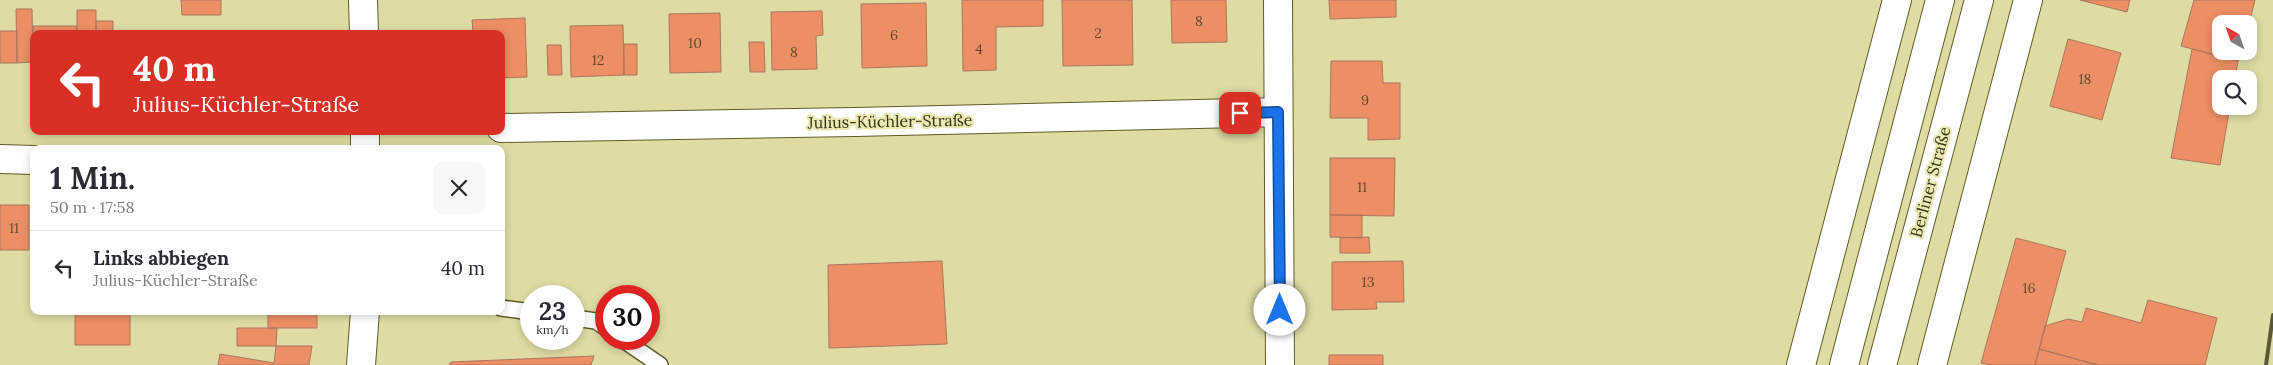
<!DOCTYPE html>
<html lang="de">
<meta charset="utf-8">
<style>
body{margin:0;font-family:Lora,serif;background:#f7f7f7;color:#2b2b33;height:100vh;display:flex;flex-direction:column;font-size:19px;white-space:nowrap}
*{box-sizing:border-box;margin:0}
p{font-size:16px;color:#7c7c81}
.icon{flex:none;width:28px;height:28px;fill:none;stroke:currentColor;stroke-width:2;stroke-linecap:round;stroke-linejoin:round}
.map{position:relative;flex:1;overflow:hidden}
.drawer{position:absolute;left:30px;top:145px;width:475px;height:170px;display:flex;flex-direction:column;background:#fff;border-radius:10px;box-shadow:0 2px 8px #0003}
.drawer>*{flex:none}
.guide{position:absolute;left:30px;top:30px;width:475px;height:105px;border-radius:10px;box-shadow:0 2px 8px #0003;background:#d93025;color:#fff;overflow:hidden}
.needle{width:32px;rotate:320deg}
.tools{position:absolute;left:2212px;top:15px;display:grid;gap:10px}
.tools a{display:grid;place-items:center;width:45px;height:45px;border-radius:10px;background:#fff;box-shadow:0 2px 8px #0003;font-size:25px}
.speed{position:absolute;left:520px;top:285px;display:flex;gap:10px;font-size:25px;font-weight:700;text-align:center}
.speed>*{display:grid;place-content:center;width:65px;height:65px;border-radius:50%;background:#fff;box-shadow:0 2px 8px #0003;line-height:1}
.speed small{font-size:12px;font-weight:400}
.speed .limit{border:8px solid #d22;background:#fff;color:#111}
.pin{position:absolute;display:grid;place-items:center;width:42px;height:42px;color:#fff;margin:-21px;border-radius:10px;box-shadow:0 2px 8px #0006}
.me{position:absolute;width:55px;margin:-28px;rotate:0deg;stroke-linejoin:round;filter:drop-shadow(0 0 4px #0008)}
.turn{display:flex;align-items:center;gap:18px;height:105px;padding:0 20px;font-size:22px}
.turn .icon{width:65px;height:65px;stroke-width:2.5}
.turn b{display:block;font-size:35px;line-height:42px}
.round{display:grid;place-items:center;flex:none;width:52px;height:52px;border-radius:10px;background:#f7f7f7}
.headline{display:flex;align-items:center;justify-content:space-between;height:85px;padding:0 20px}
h1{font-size:30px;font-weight:700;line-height:38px}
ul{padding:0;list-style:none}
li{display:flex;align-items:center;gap:15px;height:75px;padding:0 20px;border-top:1px solid #e1e1e2}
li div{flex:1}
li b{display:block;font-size:19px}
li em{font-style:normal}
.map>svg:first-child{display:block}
.building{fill:#ec8f64;stroke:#aa7760}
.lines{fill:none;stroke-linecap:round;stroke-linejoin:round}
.lane-casing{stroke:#605c28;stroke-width:18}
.street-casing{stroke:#605c28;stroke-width:30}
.secondary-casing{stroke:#605c28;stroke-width:30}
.lane{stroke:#fff;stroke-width:15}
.street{stroke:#fff;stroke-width:28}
.secondary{stroke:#fff;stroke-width:28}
.rail{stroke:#5a583b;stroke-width:4}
.route-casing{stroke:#114b97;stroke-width:12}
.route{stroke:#1a73e8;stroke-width:9}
.labels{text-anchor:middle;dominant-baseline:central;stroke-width:4.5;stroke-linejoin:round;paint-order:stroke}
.number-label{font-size:14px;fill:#634a2f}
.street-label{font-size:16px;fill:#35331d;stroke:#ebe8b0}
</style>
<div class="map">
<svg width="2273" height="365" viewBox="0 0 2273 365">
<rect width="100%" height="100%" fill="#dedba3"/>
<path class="building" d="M181,0H221V15H182Z
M962,0H1043V26L996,27V70L963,71Z
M1062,0H1132L1133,65L1063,66Z
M1171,0H1226L1227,42L1172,43Z
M1329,0H1396V17L1330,19Z
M2080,0H2130L2127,12Z
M2194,0H2255L2249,24H2221V51H2241L2238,61L2181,46Z
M926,3L927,66L862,68L861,4Z
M16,9H32L33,62L17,63Z
M77,10H96V34H77Z
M822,11L823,35L816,36L817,69L772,70L771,12Z
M720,13L721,72L670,73L669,14Z
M525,18L527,77L501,78V34H405L473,31L472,20Z
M96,21H113V34H96Z
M623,25L624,75L571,77L570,26Z
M33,26H77V34H34V109Z
M0,31H17V63H0Z
M2068,39L2121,53L2102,120L2050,106Z
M749,42H764L765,72H750Z
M624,44H637V75H624Z
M547,45H561L562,75H548Z
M2192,49L2238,61L2235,79H2221V106H2230L2220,165L2171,158Z
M1331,61H1382L1383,83H1400V139L1368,140V118H1330Z
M1330,158H1395L1394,216L1330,215Z
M0,205H29V250H0Z
M1330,215H1362V238L1330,237Z
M1369,237L1370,253H1340V238Z
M2016,238L2066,251L2035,365H1991L1981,363Z
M942,261L947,344L829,348L828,265Z
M1403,261L1404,302H1376L1377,309L1332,310V262Z
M2148,300L2217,318L2205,365H2098L2039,349L2045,326L2068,319L2082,322L2086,308L2141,323Z
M75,311H130V345H75Z
M268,311H317V328H268Z
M237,328H277L276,346H237Z
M276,346H312L309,365H218L220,354L274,363Z
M2039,349L2098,365H2035Z
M1329,355H1383V365H1329Z
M594,356L591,365H449L451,362Z"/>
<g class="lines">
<defs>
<path id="lane" d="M501,308L531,312
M574,318L596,321L606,328
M622,339L660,365"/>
<path id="street" d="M363,0L364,34
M1278,0L1280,365
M501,128L855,122L1278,112
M365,149V131
M0,159L34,160
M361,365L365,311
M1801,365L1897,0
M1932,365L2028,0"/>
<path id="secondary" d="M1844,365L1940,0
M1882,365L1979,0"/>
</defs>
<use href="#lane" class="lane-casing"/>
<use href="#street" class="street-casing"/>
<use href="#secondary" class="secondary-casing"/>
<use href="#lane" class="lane"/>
<use href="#street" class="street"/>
<use href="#secondary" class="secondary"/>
<path class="rail" d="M2266,365L2273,315"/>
</g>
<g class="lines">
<defs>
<path id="route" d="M1240,113L1278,112L1280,310"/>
</defs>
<use href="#route" class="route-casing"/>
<use href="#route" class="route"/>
</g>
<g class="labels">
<g class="number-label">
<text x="1199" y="21">8</text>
<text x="1098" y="33">2</text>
<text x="894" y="35">6</text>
<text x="695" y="43">10</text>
<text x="979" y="49">4</text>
<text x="794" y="52">8</text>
<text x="598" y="60">12</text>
<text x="2085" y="79">18</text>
<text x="1365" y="100">9</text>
<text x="1362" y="187">11</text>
<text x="14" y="228">11</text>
<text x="1368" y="282">13</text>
<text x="2029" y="288">16</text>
</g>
<g class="street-label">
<text transform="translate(890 121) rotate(-1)">Julius-Küchler-Straße</text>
<text transform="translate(1930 182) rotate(-75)">Berliner Straße</text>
</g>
</g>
</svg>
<div class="tools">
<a><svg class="needle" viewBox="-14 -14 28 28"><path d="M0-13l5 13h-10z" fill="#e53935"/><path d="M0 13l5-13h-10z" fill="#7c7c81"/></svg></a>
<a><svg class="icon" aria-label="search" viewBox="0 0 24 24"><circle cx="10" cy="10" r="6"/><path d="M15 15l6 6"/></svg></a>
</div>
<div class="speed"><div>23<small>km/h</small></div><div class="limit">30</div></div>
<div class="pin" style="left:1240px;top:113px;background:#d93025"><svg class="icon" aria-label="arrive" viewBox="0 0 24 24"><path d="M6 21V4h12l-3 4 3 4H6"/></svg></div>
<svg class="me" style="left:1280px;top:310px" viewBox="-20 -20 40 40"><circle r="19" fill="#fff"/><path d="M0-13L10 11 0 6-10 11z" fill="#1a73e8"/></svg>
<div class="guide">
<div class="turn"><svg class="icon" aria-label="left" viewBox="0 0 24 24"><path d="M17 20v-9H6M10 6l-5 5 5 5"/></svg><div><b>40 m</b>Julius-Küchler-Straße</div></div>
</div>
<section class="drawer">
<div class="headline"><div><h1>1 Min.</h1><p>50 m · 17:58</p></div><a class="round"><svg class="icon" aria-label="close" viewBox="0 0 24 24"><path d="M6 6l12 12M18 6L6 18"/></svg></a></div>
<ul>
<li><svg class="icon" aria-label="left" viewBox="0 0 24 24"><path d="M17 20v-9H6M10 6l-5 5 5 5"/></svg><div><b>Links abbiegen</b><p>Julius-Küchler-Straße</p></div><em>40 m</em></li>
</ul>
</section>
</div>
